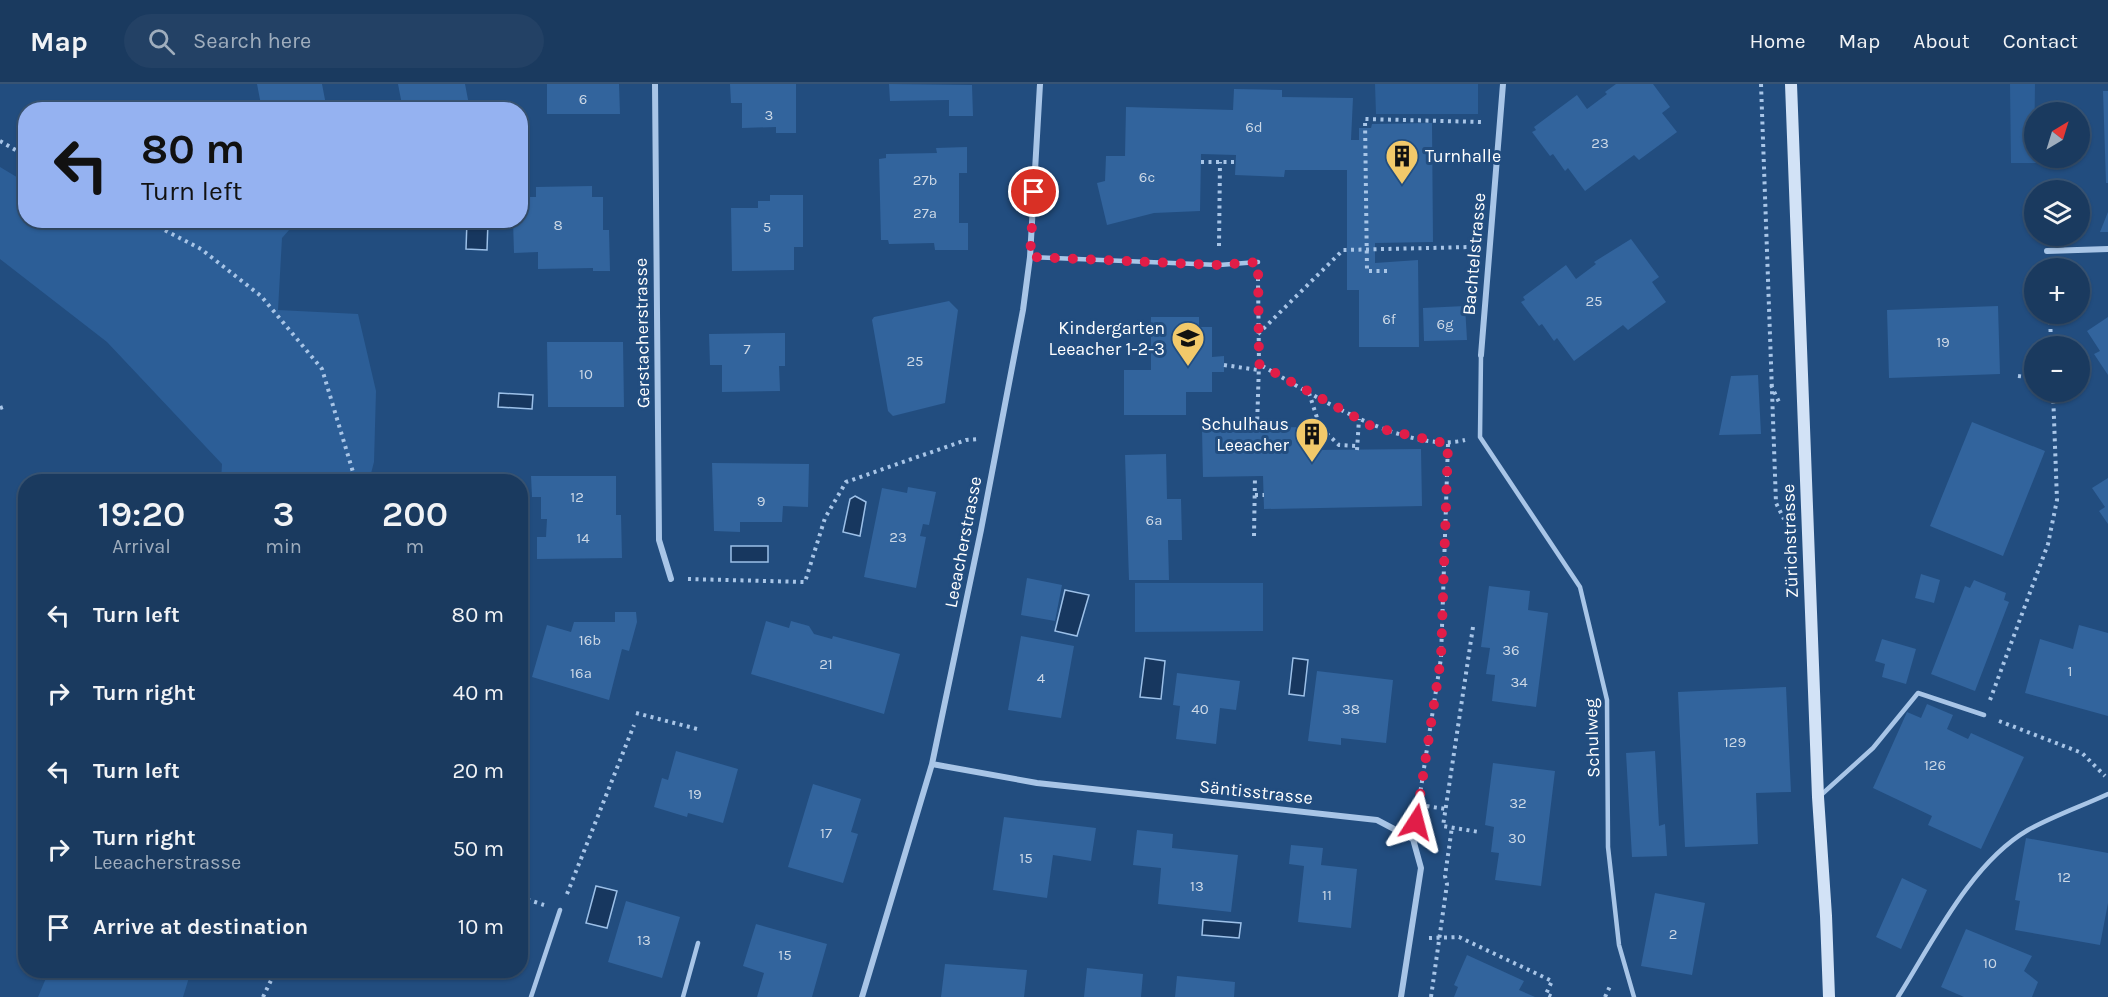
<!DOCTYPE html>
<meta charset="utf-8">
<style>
body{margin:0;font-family:Karla,sans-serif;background:#234165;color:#f1f3f6;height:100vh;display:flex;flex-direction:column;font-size:22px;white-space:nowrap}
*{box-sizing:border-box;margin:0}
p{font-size:20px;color:#9fadbd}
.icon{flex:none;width:33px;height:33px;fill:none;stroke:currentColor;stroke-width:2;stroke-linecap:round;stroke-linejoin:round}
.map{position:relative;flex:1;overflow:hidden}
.details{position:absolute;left:18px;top:390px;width:510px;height:504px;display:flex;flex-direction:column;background:#1a3a5f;border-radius:24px;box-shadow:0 2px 4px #0004,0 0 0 2px #385474}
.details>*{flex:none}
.guide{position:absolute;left:18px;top:18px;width:510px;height:126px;border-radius:24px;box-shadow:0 2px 4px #0004,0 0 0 2px #385474;background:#95b2f1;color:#111;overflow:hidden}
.needle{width:39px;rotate:38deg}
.fabs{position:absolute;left:2024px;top:18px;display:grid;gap:12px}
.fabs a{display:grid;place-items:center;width:66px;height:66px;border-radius:50%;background:#1a3a5f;box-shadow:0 2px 4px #0004,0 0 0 2px #385474;font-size:30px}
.pin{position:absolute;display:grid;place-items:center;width:51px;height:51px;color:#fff;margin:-26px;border:3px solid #fff;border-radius:50%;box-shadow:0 2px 6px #0007}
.me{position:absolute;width:66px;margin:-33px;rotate:9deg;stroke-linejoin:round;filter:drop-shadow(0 0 4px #0008)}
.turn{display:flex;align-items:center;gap:21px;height:126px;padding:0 24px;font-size:27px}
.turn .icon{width:78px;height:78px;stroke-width:2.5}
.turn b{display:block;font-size:42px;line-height:51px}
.eta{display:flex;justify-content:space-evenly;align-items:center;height:102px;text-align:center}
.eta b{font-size:36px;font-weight:600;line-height:42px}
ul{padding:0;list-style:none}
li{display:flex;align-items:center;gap:18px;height:78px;padding:0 24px}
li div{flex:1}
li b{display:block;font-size:22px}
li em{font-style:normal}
header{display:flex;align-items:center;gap:36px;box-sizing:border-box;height:84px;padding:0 30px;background:#1a3a5f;border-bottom:2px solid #385474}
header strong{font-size:28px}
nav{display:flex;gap:33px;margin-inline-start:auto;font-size:21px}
.search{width:420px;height:54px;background:#234165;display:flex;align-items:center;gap:15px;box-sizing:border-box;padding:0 21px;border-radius:33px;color:#9fadbd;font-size:22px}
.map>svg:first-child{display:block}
.green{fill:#2c5e97}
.water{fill:#17375f;stroke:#9cc0e8;stroke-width:1.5}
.building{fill:#32649d}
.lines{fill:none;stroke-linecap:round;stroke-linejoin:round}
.path{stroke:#a8c5e7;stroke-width:4;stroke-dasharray:3 4.5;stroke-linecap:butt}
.service{stroke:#a8c5e7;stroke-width:4.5}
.minor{stroke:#a8c5e7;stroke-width:6}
.secondary{stroke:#d2e2f6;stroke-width:12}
.route{stroke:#e11d48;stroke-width:10;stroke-dasharray:0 18}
.labels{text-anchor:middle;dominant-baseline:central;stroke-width:6;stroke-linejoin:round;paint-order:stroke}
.number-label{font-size:15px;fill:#ccd8e6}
.poi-label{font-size:18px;fill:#fff;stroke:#224d7f;text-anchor:end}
.street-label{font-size:18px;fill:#fff;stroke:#224d7f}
</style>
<header>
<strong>Map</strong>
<div class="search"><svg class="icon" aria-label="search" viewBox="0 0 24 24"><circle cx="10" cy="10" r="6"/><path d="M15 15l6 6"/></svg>Search here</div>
<nav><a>Home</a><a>Map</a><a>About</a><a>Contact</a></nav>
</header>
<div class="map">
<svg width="2108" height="913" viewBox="0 0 2108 913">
<rect width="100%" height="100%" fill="#224d7f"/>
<path class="green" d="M1375,0H1478V30H1376Z
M2010,0H2035L2034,74H2036V79H2011Z
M0,83L25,98L26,136L297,137L282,154L278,226L358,230L376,307L374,378L369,397H221L222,380L107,258L0,175Z
M1135,499H1263V547L1135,548Z
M49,887V886L191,887L183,913H38Z"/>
<path class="water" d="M467,137H488L487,166L466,165Z
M499,309L533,311L532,325L498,323Z
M855,412L866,418L860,452L843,448L850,415Z
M731,462H768V478H731Z
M1065,506L1089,511L1077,552L1055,547Z
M1145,574L1165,577L1161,615L1140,613Z
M1293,574L1308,576L1304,612L1289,610Z
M596,802L617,807L607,844L586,839Z
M1203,836L1241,839L1239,854L1202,851Z"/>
<path class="building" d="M257,0H322L327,26H262Z
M398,0H465L470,26H403Z
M547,0H619L620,30H547Z
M730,0H796V49H776V43L742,44V19H731Z
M889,0L972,1L973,32H949V16L890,17Z
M1616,0H1653L1670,23L1662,29L1677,48L1639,76L1634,71L1585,107L1568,84L1565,87L1553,70L1550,72L1532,48L1536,46L1534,43L1577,11L1587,25L1607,10L1605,8Z
M1234,5L1282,6V13L1353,14L1351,56H1359V44H1371L1372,40L1432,39L1433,158L1375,159V179L1418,176L1419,263H1359V206H1347V86H1285L1284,93L1235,91L1236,71L1201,70L1200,127L1154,129L1107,141L1097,99L1105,97L1106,72H1125L1126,23L1233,26Z
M2103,7H2108V99H2106Z
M967,63V89H959V139H968V166H935L934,159L889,160L888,156H881L879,75L886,74V70L937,69L936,64Z
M592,102V113H603V146H609L610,187H593V184L538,185V168L514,169L513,136H520V113H536V103Z
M770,111H803V163H794V186L732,187L731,124H758V117H770Z
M2108,128V148H2100Z
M1631,155L1659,193L1652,198L1666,218L1628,246L1623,241L1574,277L1557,254L1554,257L1542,240L1539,242L1521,218L1525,216L1523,213L1566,181L1576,195L1596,180L1594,178Z
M949,217L958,226L945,319L893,332L888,327L872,236L874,233Z
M1465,222L1467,256L1424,257L1423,224Z
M1998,222L2000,290L1889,294L1887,226Z
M1151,233H1199V243H1212V273L1224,272V288H1212V308H1186V331H1124V286H1151Z
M2108,233V291L2094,270L2100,267L2087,247Z
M785,249V282H779L780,307L722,308V281H710L709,250Z
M547,258H623L624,323H548Z
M1758,291L1761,350L1719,351L1731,292Z
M1972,338L2045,367L2003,472L1930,442Z
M1311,343L1312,366L1421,365L1422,422L1264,425L1263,392L1203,393L1202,344Z
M1166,370L1167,415H1181L1182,456H1168L1169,496H1129L1125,371Z
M712,379L809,380L808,423L783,422L782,438H740V448L714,447Z
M531,392H616V431H621L622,474L537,475V453H546L547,435H541V413H532Z
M2108,394V440L2099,427L2105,423L2092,404Z
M908,403L936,408L929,441L923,440L920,452L926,453L916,504L864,493L882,404L907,409Z
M1921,490L1940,496L1934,519L1915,514Z
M1027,494L1062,501L1055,537L1021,531Z
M1974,496L2006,509L2004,516L2009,518L1975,607L1931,590L1965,502L1970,504Z
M1489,502L1530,507L1528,526L1548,529L1536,623L1492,617L1495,591L1486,590L1490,564L1481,563Z
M615,528H636L637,538L629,567L622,565L609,616L532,593L547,541L571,548L574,538H615Z
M766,537L789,544L791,537L809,542L814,550L832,555L833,552L900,570L884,630L751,590Z
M2079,541L2108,549V632L2025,609L2040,555L2073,565Z
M1021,552L1074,562L1061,634L1008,626Z
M1882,555L1916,565L1906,600L1882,593L1885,580L1875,577Z
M1317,587L1393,596L1386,659L1341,654V661L1308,657Z
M1177,589L1240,597L1236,626L1220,624L1216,660L1176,655L1180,622L1173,621Z
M1786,603L1791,708L1756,709L1758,760L1685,763L1678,608Z
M1927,620L1953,631L1947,645L1968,655L1971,649L2024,673L1981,765L1928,741L1932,732L1873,704L1907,628L1921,634Z
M676,667L738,685L723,739L688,729L687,733L654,723L662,694L668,696Z
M1655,667L1659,742L1665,740L1667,772L1632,773L1626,669Z
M1493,679L1555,687L1541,802L1495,796L1499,769L1491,768L1494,743L1485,741Z
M813,700L861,715L851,748L858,750L843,799L788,783Z
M1004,733L1096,744L1091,777L1053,771L1047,814L993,806Z
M1137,746L1173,750L1172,764L1238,771L1231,828L1158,820L1161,784L1133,781Z
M2026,754L2108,769V819L2100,861L2015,846L2020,817L2015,816Z
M1291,761L1323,764L1321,781L1357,785L1351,844L1298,838L1304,782L1289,780Z
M1902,794L1927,806L1901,865L1876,853Z
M1655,809L1705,819L1692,891L1641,882Z
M626,817L680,833L662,894L608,878Z
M756,840L827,860L812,913H757L764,889L743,882Z
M1966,845L2032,872L2024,887L2038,898L2032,913H1964L1941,903Z
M1467,871L1524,897L1519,906L1535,913H1454L1458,903L1454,901Z
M945,880L1027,886L1024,913H941Z
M1087,884L1143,890L1141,913H1084Z
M1177,892L1235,898L1234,913H1175Z"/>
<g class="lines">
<path class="path" d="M1761,0L1776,419L1784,435
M0,57L26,72
M1201,78H1236
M145,136L201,165L261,212L322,285L356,398
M1219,162L1220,78
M1387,187H1367L1365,35L1481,38
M1258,194L1259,280C1310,309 1406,371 1465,356
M2050,230L2051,262
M1258,250L1343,166L1471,163
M1224,281L1258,286
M2018,292L2034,294
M1771,301L1779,318
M1309,309L1320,343L1339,361L1357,362
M0,324L3,323
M1257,343L1259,280
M1357,366L1359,335
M1255,411H1264
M1254,452L1255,392
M688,495L805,498L825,434L846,398L966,356L980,355
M1473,543L1443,742L1479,748
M1990,616L2048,460L2057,416L2053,308
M636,629L701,646
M1999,637L2082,669L2105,692
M1419,721L1446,725
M1416,736L1441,574L1448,360
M567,810L634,641
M520,813L544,821
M1429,854L1459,853L1552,897L1546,910L1553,913
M263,913L276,886
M1431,913L1447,800L1445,792L1452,743
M1605,913L1611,900"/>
<path class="service" d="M1030,173L1219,181L1258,178
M1481,271L1480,353L1580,503L1607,616L1608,763L1619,861L1634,913
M1821,711L1873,664L1918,609L1984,631
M531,913L560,826
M683,913L698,859
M1898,913C1932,859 1971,779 2028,746C2053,732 2082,722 2108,710"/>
<path class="minor" d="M655,0L659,456L671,495
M2047,167L2108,165
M1481,271L1503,0
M932,680L1037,699L1377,736L1413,755L1421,784L1401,913
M862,913L932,680L981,446L1023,226L1030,173L1040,0"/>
<path class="secondary" d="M1791,0L1818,713L1826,832L1829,913"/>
</g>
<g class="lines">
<path class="route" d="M1034,108L1030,173L1219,181L1258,178L1259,280L1373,343L1448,360L1441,574L1416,738"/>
</g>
<defs>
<symbol id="building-pin" viewBox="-11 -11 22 30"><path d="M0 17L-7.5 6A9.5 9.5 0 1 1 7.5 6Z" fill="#f2c96a" stroke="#224d7f"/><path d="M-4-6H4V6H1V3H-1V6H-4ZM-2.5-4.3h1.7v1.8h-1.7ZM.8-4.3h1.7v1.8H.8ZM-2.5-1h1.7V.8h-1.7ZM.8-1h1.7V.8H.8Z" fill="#111"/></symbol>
<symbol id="school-pin" viewBox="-11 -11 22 30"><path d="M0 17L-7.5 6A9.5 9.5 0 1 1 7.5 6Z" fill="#f2c96a" stroke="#224d7f"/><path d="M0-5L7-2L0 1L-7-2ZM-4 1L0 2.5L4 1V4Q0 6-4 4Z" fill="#111"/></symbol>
</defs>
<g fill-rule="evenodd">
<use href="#building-pin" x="1383" y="53" width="38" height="52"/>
<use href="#school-pin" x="1169" y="235" width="38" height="52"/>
<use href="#building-pin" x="1293" y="331" width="38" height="52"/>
</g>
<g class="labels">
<g class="number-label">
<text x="583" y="15">6</text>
<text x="769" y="31">3</text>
<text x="1254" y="43">6d</text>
<text x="1600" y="59">23</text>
<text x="1147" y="93">6c</text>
<text x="925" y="96">27b</text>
<text x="925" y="129">27a</text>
<text x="558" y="141">8</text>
<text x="767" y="143">5</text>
<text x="1594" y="217">25</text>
<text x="1389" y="235">6f</text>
<text x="1445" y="240">6g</text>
<text x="1943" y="258">19</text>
<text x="747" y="265">7</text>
<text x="915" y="277">25</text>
<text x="586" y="290">10</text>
<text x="577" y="413">12</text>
<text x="761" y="417">9</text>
<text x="1154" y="436">6a</text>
<text x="898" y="453">23</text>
<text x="583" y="454">14</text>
<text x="590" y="556">16b</text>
<text x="1511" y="566">36</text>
<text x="826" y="580">21</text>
<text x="2070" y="587">1</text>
<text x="581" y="589">16a</text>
<text x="1041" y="594">4</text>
<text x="1519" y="598">34</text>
<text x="1200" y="625">40</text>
<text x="1351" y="625">38</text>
<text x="1735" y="658">129</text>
<text x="1935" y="681">126</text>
<text x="695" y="710">19</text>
<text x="1518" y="719">32</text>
<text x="826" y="749">17</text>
<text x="1517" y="754">30</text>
<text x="1026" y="774">15</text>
<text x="2064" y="793">12</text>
<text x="1197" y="802">13</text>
<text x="1327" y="811">11</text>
<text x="1673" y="850">2</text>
<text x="644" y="856">13</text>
<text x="785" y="871">15</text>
<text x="1990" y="879">10</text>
</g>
<g class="poi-label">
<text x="1425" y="72" text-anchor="start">Turnhalle</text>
<text x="1165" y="244">Kindergarten<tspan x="1165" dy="21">Leeacher 1-2-3</tspan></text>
<text x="1289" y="340">Schulhaus<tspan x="1289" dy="21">Leeacher</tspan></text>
</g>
<g class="street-label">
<text transform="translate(1474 170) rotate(-85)">Bachtelstrasse</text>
<text transform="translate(642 249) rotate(-91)">Gerstacherstrasse</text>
<text transform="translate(1790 457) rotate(-92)">Zürichstrasse</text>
<text transform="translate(963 458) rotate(-79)">Leeacherstrasse</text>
<text transform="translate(1592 654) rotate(-92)">Schulweg</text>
<text transform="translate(1256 708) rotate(6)">Säntisstrasse</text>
</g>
</g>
</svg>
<div class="fabs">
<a><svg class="needle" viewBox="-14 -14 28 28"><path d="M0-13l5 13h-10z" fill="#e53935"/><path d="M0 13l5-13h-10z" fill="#9fadbd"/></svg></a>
<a><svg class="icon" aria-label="layers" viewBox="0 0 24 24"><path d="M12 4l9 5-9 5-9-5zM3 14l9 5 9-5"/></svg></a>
<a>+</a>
<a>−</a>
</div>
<div class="pin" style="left:1034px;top:108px;background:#d93025"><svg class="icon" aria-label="arrive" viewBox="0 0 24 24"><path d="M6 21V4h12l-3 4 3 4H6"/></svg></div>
<svg class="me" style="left:1416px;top:738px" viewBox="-20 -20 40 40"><path d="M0-17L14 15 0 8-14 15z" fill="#e11d48" stroke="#fff" stroke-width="4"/></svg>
<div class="guide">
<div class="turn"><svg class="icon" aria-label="left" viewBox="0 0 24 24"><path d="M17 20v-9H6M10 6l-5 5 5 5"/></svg><div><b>80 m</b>Turn left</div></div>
</div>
<section class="details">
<div class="eta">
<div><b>19:20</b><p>Arrival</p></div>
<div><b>3</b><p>min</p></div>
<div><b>200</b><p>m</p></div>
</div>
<ul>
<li><svg class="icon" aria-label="left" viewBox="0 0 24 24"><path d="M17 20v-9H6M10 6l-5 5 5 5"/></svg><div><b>Turn left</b></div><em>80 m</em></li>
<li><svg class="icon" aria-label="right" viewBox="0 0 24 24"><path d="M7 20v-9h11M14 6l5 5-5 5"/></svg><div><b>Turn right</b></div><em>40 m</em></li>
<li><svg class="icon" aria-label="left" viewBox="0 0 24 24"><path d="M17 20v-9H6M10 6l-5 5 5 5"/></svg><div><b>Turn left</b></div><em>20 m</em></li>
<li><svg class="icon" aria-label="right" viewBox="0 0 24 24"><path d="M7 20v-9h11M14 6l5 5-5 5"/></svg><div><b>Turn right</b><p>Leeacherstrasse</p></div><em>50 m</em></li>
<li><svg class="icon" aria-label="arrive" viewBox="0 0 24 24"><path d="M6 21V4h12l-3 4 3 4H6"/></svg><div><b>Arrive at destination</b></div><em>10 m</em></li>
</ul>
</section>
</div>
